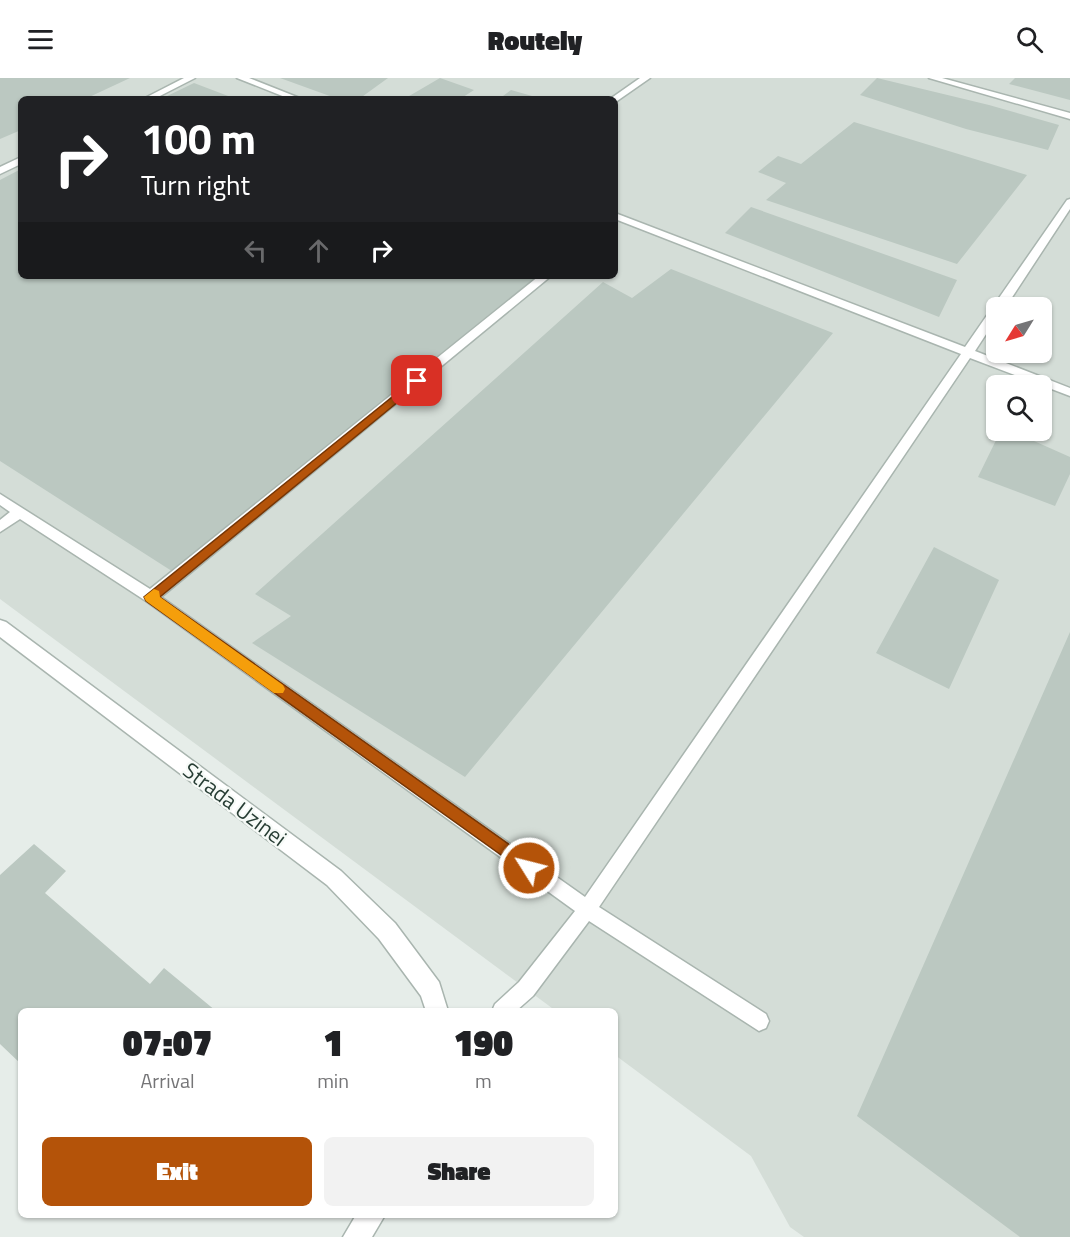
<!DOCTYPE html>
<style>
body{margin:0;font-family:"Titillium Web",sans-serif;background:#f2f2f2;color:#202124;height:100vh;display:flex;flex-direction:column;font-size:22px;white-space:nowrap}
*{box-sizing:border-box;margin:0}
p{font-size:20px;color:#757577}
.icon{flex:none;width:33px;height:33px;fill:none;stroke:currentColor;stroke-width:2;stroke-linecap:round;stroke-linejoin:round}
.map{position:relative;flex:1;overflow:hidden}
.panel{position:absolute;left:18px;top:930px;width:600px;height:210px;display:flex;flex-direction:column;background:#fff;border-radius:9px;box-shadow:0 2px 4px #0004}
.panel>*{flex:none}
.guide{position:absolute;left:18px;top:18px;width:600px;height:183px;border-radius:9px;box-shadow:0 2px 4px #0004;background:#202124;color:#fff;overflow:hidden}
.needle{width:39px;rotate:233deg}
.controls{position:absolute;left:986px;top:219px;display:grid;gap:12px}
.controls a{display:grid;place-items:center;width:66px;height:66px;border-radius:9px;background:#fff;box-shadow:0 2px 4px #0004;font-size:30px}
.pin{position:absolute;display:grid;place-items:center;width:51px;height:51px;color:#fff;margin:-26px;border-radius:12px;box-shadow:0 3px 9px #0006}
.me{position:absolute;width:66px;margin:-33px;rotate:306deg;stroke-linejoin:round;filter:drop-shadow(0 0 4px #0008)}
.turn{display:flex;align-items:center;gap:21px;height:126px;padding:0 24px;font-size:27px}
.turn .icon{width:78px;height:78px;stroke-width:2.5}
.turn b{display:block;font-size:42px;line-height:51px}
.lanes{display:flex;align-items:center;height:57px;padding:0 24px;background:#0003;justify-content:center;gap:30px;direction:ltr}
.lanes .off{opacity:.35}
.eta{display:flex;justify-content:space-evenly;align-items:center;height:102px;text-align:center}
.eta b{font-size:36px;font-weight:800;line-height:42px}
.button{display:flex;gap:12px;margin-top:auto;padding:12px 24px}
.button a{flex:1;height:69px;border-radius:9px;background:#b45309;color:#fff;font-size:24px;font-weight:800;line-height:69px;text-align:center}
.button a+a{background:#f2f2f2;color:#202124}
header{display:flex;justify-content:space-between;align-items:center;height:78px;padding:0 24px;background:#fff;font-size:27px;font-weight:800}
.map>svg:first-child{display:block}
.built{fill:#d4ddd7;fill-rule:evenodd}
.building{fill:#bbc8c1}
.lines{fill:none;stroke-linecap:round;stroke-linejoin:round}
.lane-casing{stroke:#a9b5af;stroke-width:3}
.street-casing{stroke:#a9b5af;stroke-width:3}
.lane{fill:#fff;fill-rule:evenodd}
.street{fill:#fff;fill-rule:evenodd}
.route{fill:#b45309;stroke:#753606;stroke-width:1.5}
.slow{fill:#f59e0b}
.labels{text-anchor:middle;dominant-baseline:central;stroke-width:4.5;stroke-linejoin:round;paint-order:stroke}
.street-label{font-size:22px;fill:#273d34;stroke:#f6faf7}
</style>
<header><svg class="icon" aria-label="menu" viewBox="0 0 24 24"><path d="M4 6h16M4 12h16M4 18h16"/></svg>Routely<svg class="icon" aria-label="search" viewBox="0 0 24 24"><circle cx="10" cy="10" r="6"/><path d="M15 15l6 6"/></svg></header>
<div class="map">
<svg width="1070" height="1159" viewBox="0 0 1070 1159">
<rect width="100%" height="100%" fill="#e6ede9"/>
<path class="built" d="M0,0H1070V1159H804L790,1149L751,1078L615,977V933H556L0,521ZM21,21H615V198H21ZM996,230H1041V274H996ZM996,308H1041V352H996Z"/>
<path class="building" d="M0,0H130L85,21H21V52L0,61Z
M280,0H388L359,21H338Z
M440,0L474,12L460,21H404Z
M877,0L989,27L1059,47L1048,72L966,51L860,17Z
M1015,0H1070V22L1009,6Z
M194,5L236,21H161Z
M511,12L539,20V21H499Z
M854,44L1027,97L957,186L766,122L786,105L758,94L778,78L801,86Z
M21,91V198H546L178,497L0,383V102Z
M751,129L957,202L939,239L725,155Z
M671,191L833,255L465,699L252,565L291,538L255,516L603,204L632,220Z
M1001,352H1009L1070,379V396L1055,428L978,399Z
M934,469L999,502L949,611L876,575Z
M1070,554V1159H1020L857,1038Z
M34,766L66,793L45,815L150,906L164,890L216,933H21V986L0,966V797Z"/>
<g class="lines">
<defs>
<path id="lane" d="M184,0H195L154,21H143Z
M237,0H249L302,21H290Z
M640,0H650L617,23L610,21Z
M929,0H942L1070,35V41Z
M21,79V86L0,96V89Z
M1070,121V131L1005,230H996V241L975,273L1070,310V318L970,280L599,829L766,936L769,943L766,950L759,953L589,843L533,918L516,933H492L495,926L519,904L575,833L146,523L20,441L0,454V442L10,434L0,427V416L150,511L539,198H551L161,519L585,819L961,276L615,141V135L965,269L1067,122Z"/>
<path id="street" d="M0,542L6,544L341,793L395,845L439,904L448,933H426L421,918L379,861L327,807L0,559Z
M356,1137H385L372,1159H343Z"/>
</defs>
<use href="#lane" class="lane-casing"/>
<use href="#street" class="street-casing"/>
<use href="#lane" class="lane"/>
<use href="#street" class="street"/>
</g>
<path class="route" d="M417,299L423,303L421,305L160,519L534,784L537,790L534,795L529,797L146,523L144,519Z"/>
<path class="slow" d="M154,511L159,513L160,519L283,607L285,611L283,615H274L146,523L144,519Z"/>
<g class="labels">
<g class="street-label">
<text transform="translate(235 726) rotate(37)">Strada Uzinei</text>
</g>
</g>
</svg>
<div class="controls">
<a><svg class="needle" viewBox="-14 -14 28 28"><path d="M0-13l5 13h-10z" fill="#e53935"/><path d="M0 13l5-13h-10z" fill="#757577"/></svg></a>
<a><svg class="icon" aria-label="search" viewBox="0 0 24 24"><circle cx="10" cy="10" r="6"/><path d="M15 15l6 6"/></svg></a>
</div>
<div class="pin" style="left:417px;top:303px;background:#d93025"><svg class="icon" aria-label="arrive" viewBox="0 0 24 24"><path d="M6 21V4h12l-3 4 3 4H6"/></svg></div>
<svg class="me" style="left:529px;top:790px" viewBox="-20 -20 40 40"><circle r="17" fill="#b45309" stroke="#fff" stroke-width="3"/><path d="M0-11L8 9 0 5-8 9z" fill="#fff"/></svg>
<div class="guide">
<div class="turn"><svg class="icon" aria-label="right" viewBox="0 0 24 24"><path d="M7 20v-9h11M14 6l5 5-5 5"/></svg><div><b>100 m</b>Turn right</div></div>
<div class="lanes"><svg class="icon off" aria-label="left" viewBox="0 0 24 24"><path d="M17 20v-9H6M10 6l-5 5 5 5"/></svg><svg class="icon off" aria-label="ahead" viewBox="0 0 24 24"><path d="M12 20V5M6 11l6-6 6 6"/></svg><svg class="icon" aria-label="right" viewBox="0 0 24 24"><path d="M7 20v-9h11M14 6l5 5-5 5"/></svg></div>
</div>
<section class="panel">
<div class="eta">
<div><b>07:07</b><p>Arrival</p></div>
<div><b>1</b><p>min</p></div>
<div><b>190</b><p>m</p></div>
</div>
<div class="button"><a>Exit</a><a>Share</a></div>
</section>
</div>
